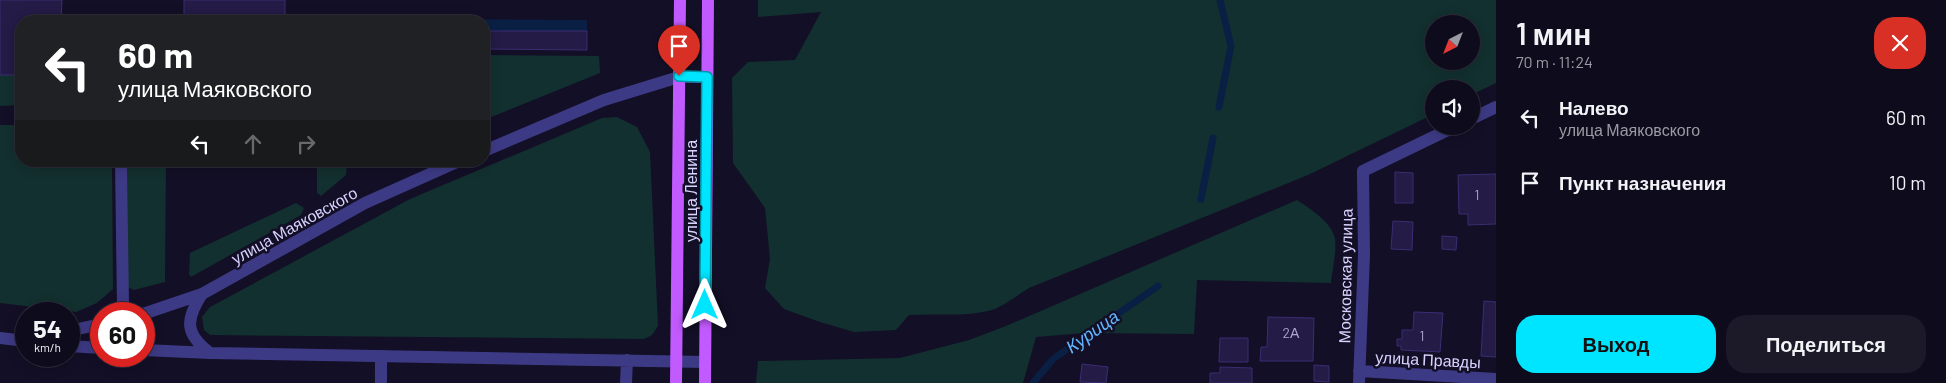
<!DOCTYPE html>
<html lang="ru">
<meta charset="utf-8">
<style>
body{margin:0;font-family:Barlow,sans-serif;background:#1c1929;color:#f1f3f6;height:100vh;display:flex;flex-direction:column;font-size:19px;white-space:nowrap}
*{box-sizing:border-box;margin:0}
p{font-size:16px;color:#9b9ba3}
.icon{flex:none;width:28px;height:28px;fill:none;stroke:currentColor;stroke-width:2;stroke-linecap:round;stroke-linejoin:round}
.map{position:relative;flex:1;overflow:hidden}
.sheet{display:flex;flex-direction:column;background:#0e0b1c;width:450px}
.sheet>*{flex:none}
.guide{position:absolute;left:15px;top:15px;width:475px;height:152px;border-radius:20px;box-shadow:0 2px 12px #0003,0 0 0 1px #2e2b3b;background:#202124;color:#fff;overflow:hidden}
.needle{width:32px;rotate:222deg}
.fabs{position:absolute;left:1425px;top:15px;display:grid;gap:10px}
.fabs a{display:grid;place-items:center;width:55px;height:55px;border-radius:50%;background:#0e0b1c;box-shadow:0 2px 12px #0003,0 0 0 1px #2e2b3b;font-size:25px}
.speed{position:absolute;left:15px;top:302px;display:flex;gap:10px;font-size:25px;font-weight:700;text-align:center}
.speed>*{display:grid;place-content:center;width:65px;height:65px;border-radius:50%;background:#0e0b1c;box-shadow:0 2px 12px #0003,0 0 0 1px #2e2b3b;line-height:1}
.speed small{font-size:12px;font-weight:400}
.speed .limit{border:8px solid #d22;background:#fff;color:#111}
.pin{position:absolute;display:grid;place-items:center;width:42px;height:42px;color:#fff;margin:-51px -21px;border-radius:50% 50% 50% 0;rotate:-45deg;box-shadow:0 0 5px #0007}
.pin .icon{rotate:45deg}
.me{position:absolute;width:55px;margin:-28px;rotate:0deg;stroke-linejoin:round;filter:drop-shadow(0 0 4px #0008)}
.turn{display:flex;align-items:center;gap:18px;height:105px;padding:0 20px;font-size:22px}
.turn .icon{width:65px;height:65px;stroke-width:2.5}
.turn b{display:block;font-size:35px;line-height:42px}
.lanes{display:flex;align-items:center;height:48px;padding:0 20px;background:#0003;justify-content:center;gap:25px;direction:ltr}
.lanes .off{opacity:.35}
.round{display:grid;place-items:center;flex:none;width:52px;height:52px;border-radius:20px;background:#1c1929}
.headline{display:flex;align-items:center;justify-content:space-between;height:85px;padding:0 20px}
h1{font-size:30px;font-weight:600;line-height:38px}
.button{display:flex;gap:10px;margin-top:auto;padding:10px 20px}
.button a{flex:1;height:58px;border-radius:20px;background:#00e5ff;color:#111;font-size:20px;font-weight:600;line-height:58px;text-align:center}
.button a+a{background:#1c1929;color:#f1f3f6}
ul{padding:0;list-style:none}
li{display:flex;align-items:center;gap:15px;height:65px;padding:0 20px}
li div{flex:1}
li b{display:block;font-size:19px}
li em{font-style:normal}
main{display:flex;flex:1;min-height:0}
.map>svg:first-child{display:block}
.green{fill:#12302f;fill-rule:evenodd}
.water{fill:#0a1f44}
.lines{fill:none;stroke-linecap:round;stroke-linejoin:round}
.stream{stroke:#0a1f44;stroke-width:7}
.building{fill:#241b47;stroke:#3b2d73}
.minor{stroke:#3d3a85;stroke-width:12}
.major{stroke:#c25bff;stroke-width:12}
.route-casing{stroke:#0095a6;stroke-width:12}
.route{stroke:#00e5ff;stroke-width:9}
.labels{text-anchor:middle;dominant-baseline:central;stroke-width:5;stroke-linejoin:round;paint-order:stroke}
.number-label{font-size:14px;fill:#aca6d1}
.street-label{font-size:16px;fill:#d9d4ff;stroke:#130f26}
.water-label{font-size:18px;font-style:italic;fill:#62b6ff;stroke:#130f26}
</style>
<main>
<div class="map">
<svg width="1496" height="383" viewBox="0 0 1496 383">
<rect width="100%" height="100%" fill="#130f26"/>
<path class="green" d="M0,0V75H21V105L0,106Z
M758,0H1496V83L1471,95V89H1434V114L1308,175L1029,288C1017,295 1002,308 988,311C962,317 935,313 909,315L896,330L854,332L820,322L784,309L765,288L770,259L765,208L733,163L732,78L748,62L795,60L821,12L758,17ZM1434,24H1471V61H1434Z
M484,55L599,56L600,73L484,120Z
M617,117L637,127L650,152L658,326L652,335L644,339L210,335L204,330L202,317L210,307L410,199L602,118Z
M0,125H21V161H112L113,289L97,303L76,312L0,303Z
M127,161H166L165,282L134,290L128,287Z
M317,161H347L346,175L321,196L317,193Z
M1297,200C1310,209 1332,222 1335,239C1337,252 1332,270 1331,283L1197,280L1194,334L1084,333L1036,337L1023,383H756L758,361L900,358L969,340L1006,326Z
M296,203L304,208L301,215L191,277L189,274L190,253Z"/>
<path class="water" d="M405,19L587,20V31H484V21H405Z"/>
<g class="lines">
<path class="stream" d="M1219,107L1231,46L1220,0
M1201,199L1213,138
M1033,383L1053,359L1158,286"/>
</g>
<path class="building" d="M0,0H62L61,21H21V75H0Z
M184,0H285V21H184Z
M484,31H587V50L484,49Z
M1395,172L1413,173V203H1395Z
M1496,174V224L1468,225V214H1459L1458,175Z
M1393,221L1413,222L1412,250L1391,249Z
M1442,236L1457,237L1456,250L1442,249Z
M1484,301L1496,302V357L1481,356Z
M1414,312L1443,313L1440,352L1401,350V346H1397V339H1402V330H1413Z
M1268,317L1314,318L1313,361H1260L1261,347H1267Z
M1220,338H1248V362H1219Z
M1082,364L1108,367L1106,383L1080,382Z
M1314,365L1329,366V382L1314,381Z
M1220,367L1252,368V383H1210V373H1220Z"/>
<g class="lines">
<path class="minor" d="M1471,119L1496,107
M484,151L604,100L679,77H707
M121,161L123,305L125,314
M202,294C185,320 185,334 210,353
M143,314L202,294L365,203L459,161
M69,331L101,324
M0,338L26,341
M69,346L101,348
M144,350L210,353L705,362
M1359,371L1496,379
M381,383V356
M626,383L627,360
M1359,383L1364,255L1363,171L1456,126"/>
<path class="major" d="M676,383L680,0
M705,383L708,0"/>
</g>
<g class="lines">
<defs>
<path id="route" d="M679,76L707,77L705,305"/>
</defs>
<use href="#route" class="route-casing"/>
<use href="#route" class="route"/>
</g>
<g class="labels">
<g class="number-label">
<text x="1477" y="194">1</text>
<text x="1291" y="332">2А</text>
<text x="1422" y="335">1</text>
</g>
<g class="street-label">
<text transform="translate(690 191) rotate(-90)">улица Ленина</text>
<text transform="translate(294 225) rotate(-29)">улица Маяковского</text>
<text transform="translate(1345 276) rotate(-89)">Московская улица</text>
<text transform="translate(1428 359) rotate(3)">улица Правды</text>
</g>
<g class="water-label">
<text transform="translate(1092 331) rotate(-35)">Курица</text>
</g>
</g>
</svg>
<div class="fabs">
<a><svg class="needle" viewBox="-14 -14 28 28"><path d="M0-13l5 13h-10z" fill="#e53935"/><path d="M0 13l5-13h-10z" fill="#9b9ba3"/></svg></a>
<a><svg class="icon" aria-label="sound" viewBox="0 0 24 24"><path d="M4 9h4l5-4v14l-5-4H4zM17 9q2 3 0 6"/></svg></a>
</div>
<div class="speed"><div>54<small>km/h</small></div><div class="limit">60</div></div>
<div class="pin" style="left:679px;top:76px;background:#d93025"><svg class="icon" aria-label="arrive" viewBox="0 0 24 24"><path d="M6 21V4h12l-3 4 3 4H6"/></svg></div>
<svg class="me" style="left:705px;top:305px" viewBox="-20 -20 40 40"><path d="M0-17L14 15 0 8-14 15z" fill="#00e5ff" stroke="#fff" stroke-width="4"/></svg>
<div class="guide">
<div class="turn"><svg class="icon" aria-label="left" viewBox="0 0 24 24"><path d="M17 20v-9H6M10 6l-5 5 5 5"/></svg><div><b>60 m</b>улица Маяковского</div></div>
<div class="lanes"><svg class="icon" aria-label="left" viewBox="0 0 24 24"><path d="M17 20v-9H6M10 6l-5 5 5 5"/></svg><svg class="icon off" aria-label="ahead" viewBox="0 0 24 24"><path d="M12 20V5M6 11l6-6 6 6"/></svg><svg class="icon off" aria-label="right" viewBox="0 0 24 24"><path d="M7 20v-9h11M14 6l5 5-5 5"/></svg></div>
</div>
</div>
<section class="sheet">
<div class="headline"><div><h1>1 мин</h1><p>70 m · 11:24</p></div><a class="round" style="background:#d93025;color:#fff"><svg class="icon" aria-label="close" viewBox="0 0 24 24"><path d="M6 6l12 12M18 6L6 18"/></svg></a></div>
<ul>
<li><svg class="icon" aria-label="left" viewBox="0 0 24 24"><path d="M17 20v-9H6M10 6l-5 5 5 5"/></svg><div><b>Налево</b><p>улица Маяковского</p></div><em>60 m</em></li>
<li><svg class="icon" aria-label="arrive" viewBox="0 0 24 24"><path d="M6 21V4h12l-3 4 3 4H6"/></svg><div><b>Пункт назначения</b></div><em>10 m</em></li>
</ul>
<div class="button"><a>Выход</a><a>Поделиться</a></div>
</section>
</main>
